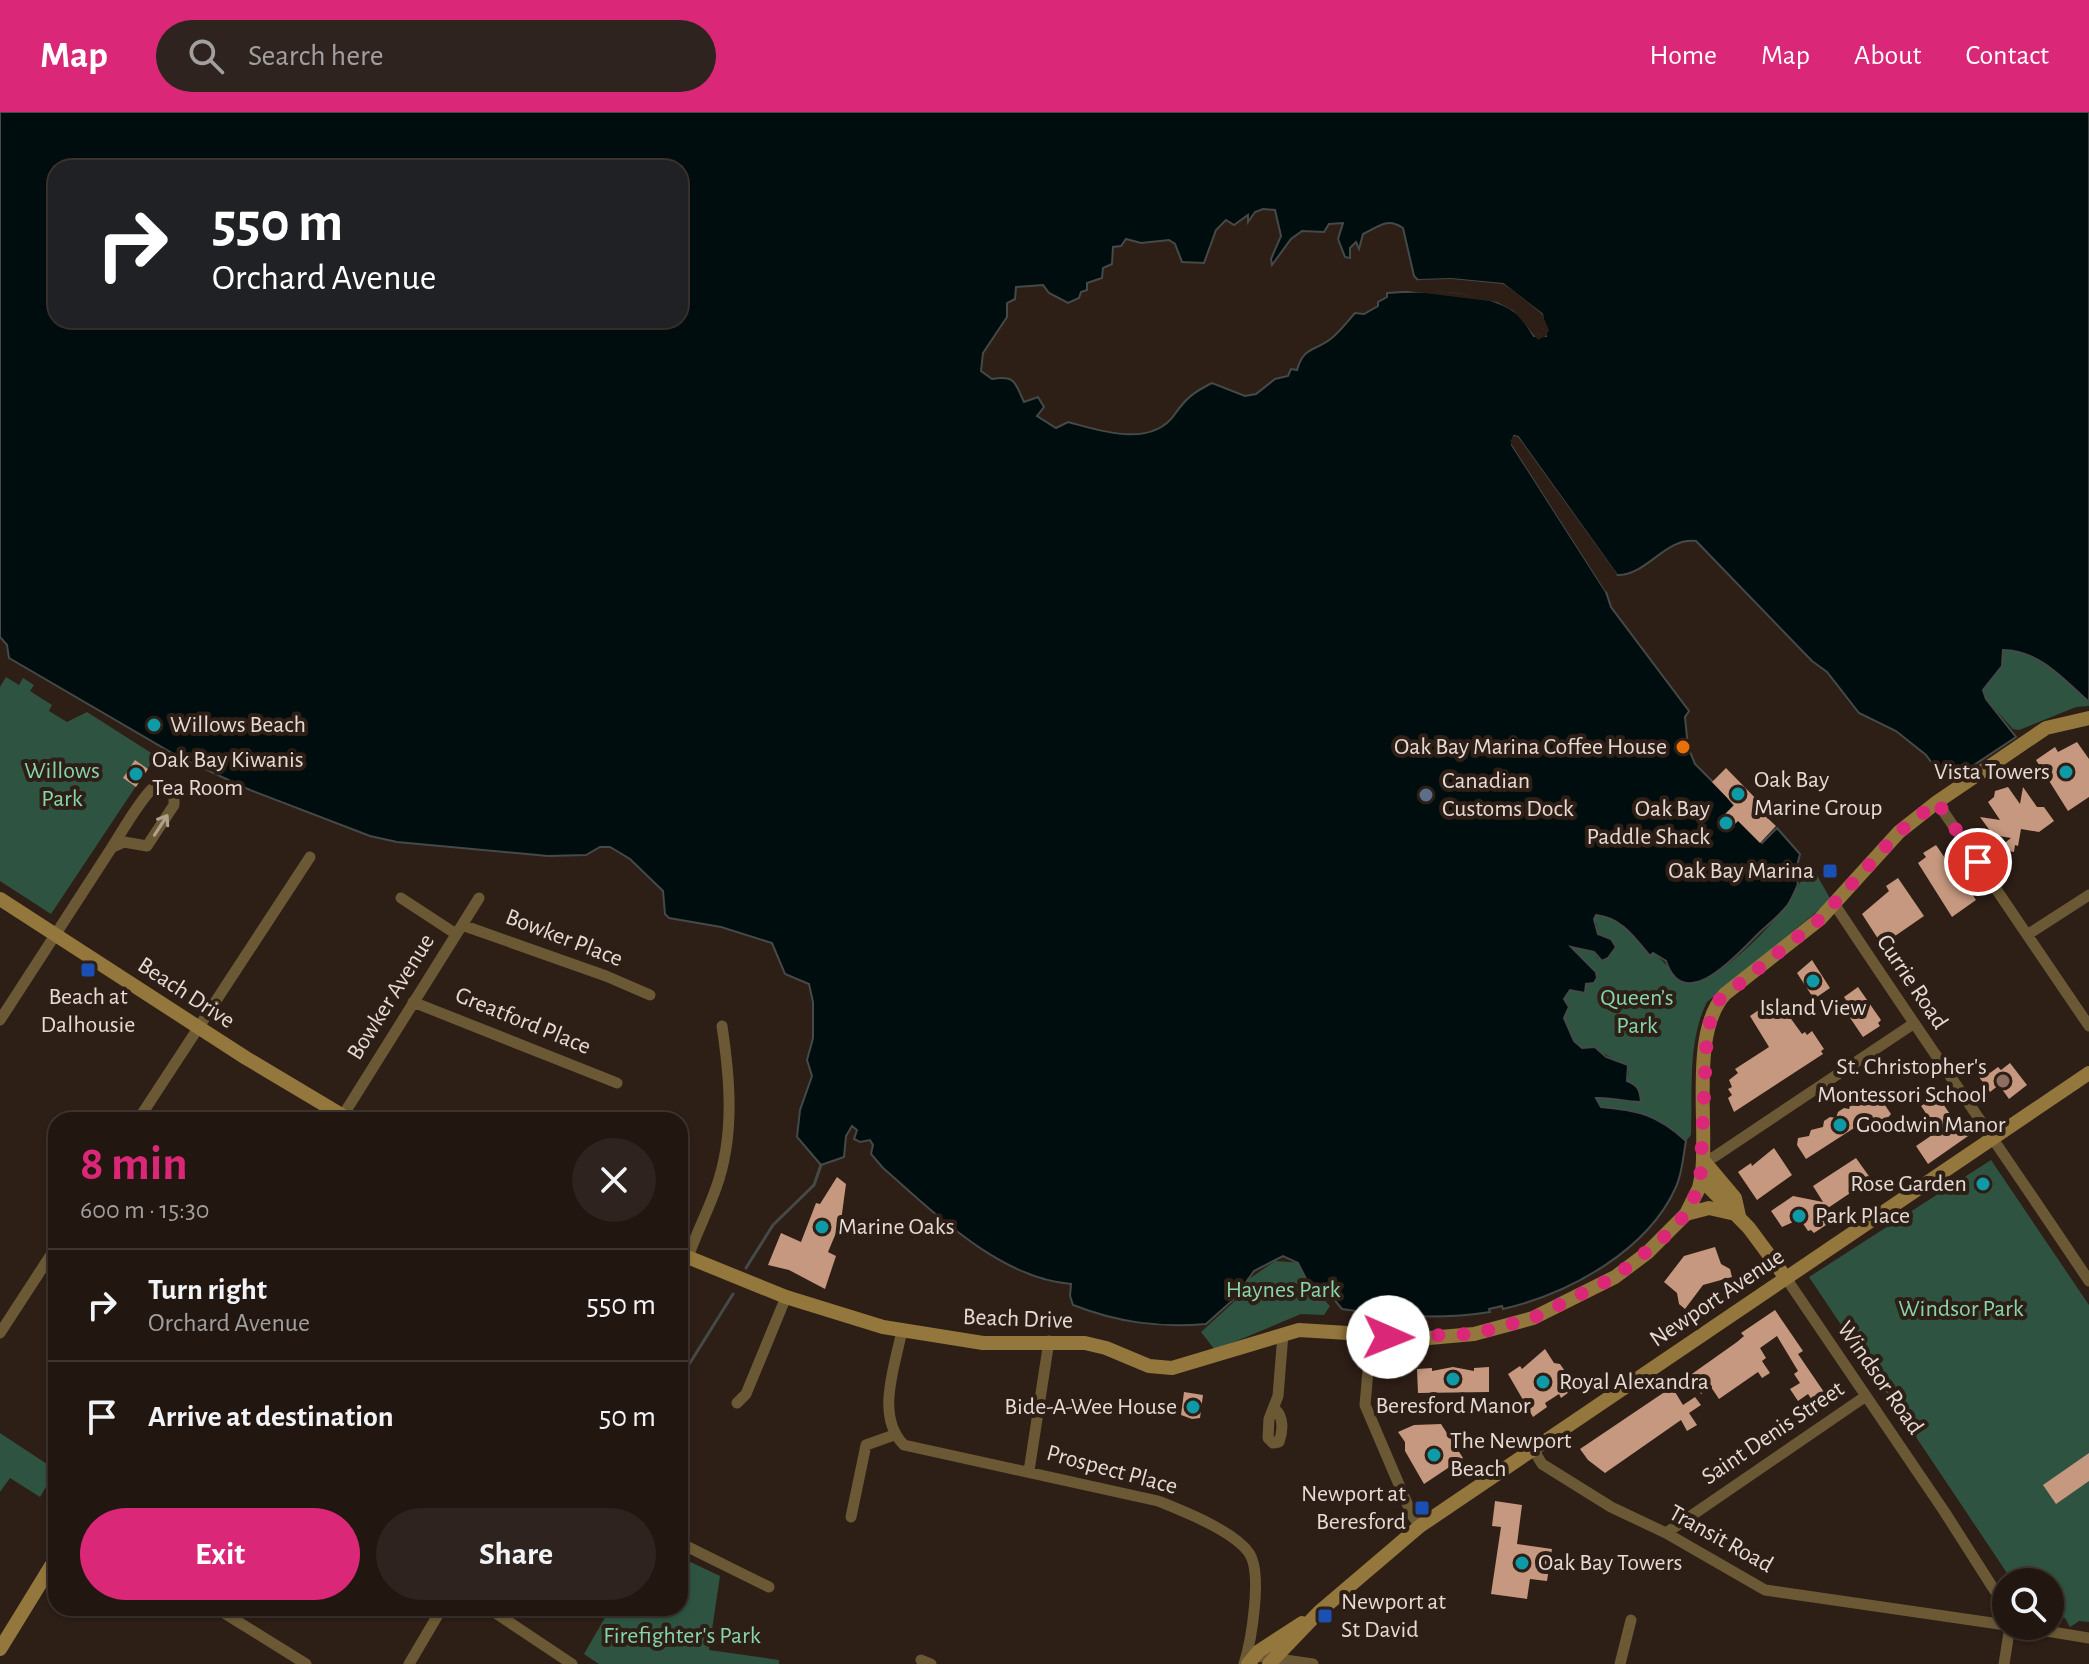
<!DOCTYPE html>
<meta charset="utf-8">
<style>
body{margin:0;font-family:"Alegreya Sans",sans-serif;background:#2e231e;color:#f1f3f6;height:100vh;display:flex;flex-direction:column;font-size:30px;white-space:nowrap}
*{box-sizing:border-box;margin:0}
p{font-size:26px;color:#a29f9f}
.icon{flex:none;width:44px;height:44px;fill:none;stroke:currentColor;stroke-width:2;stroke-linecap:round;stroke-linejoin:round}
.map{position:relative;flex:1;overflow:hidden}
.details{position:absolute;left:48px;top:1000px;width:640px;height:504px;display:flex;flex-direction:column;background:#221610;border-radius:24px;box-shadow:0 2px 6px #0004,0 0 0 2px #3f3530}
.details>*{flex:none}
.guide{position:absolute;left:48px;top:48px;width:640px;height:168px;border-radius:24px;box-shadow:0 2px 6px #0004,0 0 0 2px #3f3530;background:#202124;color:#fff;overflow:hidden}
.buttons{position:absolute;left:1992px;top:1456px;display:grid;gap:16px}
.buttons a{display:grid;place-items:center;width:72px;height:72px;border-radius:50%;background:#221610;box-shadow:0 2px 6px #0004,0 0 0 2px #3f3530;font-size:40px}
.pin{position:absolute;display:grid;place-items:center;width:68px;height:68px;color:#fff;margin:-34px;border:4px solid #fff;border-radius:50%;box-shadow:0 2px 8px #0007}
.me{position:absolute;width:88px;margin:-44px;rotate:91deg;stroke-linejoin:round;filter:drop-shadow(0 0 6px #0008)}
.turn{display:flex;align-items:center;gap:28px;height:168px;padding:0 32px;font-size:36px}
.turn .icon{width:104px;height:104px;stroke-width:2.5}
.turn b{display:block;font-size:56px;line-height:68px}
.round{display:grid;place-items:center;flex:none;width:84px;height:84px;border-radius:42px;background:#2e231e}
.headline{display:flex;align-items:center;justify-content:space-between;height:136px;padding:0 32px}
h1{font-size:48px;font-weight:700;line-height:60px;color:#db2777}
.primary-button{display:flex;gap:16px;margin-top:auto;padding:16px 32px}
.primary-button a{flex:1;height:92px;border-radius:48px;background:#db2777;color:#fff;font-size:32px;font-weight:700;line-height:92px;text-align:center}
.primary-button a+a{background:#2e231e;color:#f1f3f6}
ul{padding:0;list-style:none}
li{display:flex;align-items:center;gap:24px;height:112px;padding:0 32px;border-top:2px solid #3f3530}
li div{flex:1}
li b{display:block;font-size:30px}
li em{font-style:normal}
header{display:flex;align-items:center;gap:48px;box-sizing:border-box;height:112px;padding:0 40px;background:#db2777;color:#fff}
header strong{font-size:38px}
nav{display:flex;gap:44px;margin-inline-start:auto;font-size:28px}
.search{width:560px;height:72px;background:#2e231e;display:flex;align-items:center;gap:20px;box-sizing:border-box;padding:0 28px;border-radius:44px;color:#a29f9f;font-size:30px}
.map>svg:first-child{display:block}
.green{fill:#2e5441}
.water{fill:#000d0e;stroke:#454a49;stroke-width:2;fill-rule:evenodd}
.pier{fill:#2d1e16}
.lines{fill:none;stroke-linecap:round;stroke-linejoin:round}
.stream{stroke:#454a49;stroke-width:3}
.building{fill:#c6987f}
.street{stroke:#6b5935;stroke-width:11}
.secondary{stroke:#94773c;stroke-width:14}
.oneway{stroke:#aea08c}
.route{stroke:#db2777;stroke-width:14;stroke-dasharray:0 25.2}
.culture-dot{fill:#0f9aa8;stroke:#2d1e16;stroke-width:3}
.food-dot{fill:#e8710a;stroke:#2d1e16;stroke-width:3}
.service-dot{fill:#5c6f8a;stroke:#2d1e16;stroke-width:3}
.transit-dot{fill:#1a4fb4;stroke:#2d1e16;stroke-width:3}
.education-dot{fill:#8d6e63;stroke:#2d1e16;stroke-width:3}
.labels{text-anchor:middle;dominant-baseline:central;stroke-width:8;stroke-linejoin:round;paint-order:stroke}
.poi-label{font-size:24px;fill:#e5dad4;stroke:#2d1e16;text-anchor:start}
.park-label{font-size:24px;fill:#87d5ae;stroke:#2d1e16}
.street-label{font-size:24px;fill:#e5dad4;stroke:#2d1e16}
</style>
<header>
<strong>Map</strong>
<div class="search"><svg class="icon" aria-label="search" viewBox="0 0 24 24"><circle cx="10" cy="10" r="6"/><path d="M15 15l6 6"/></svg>Search here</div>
<nav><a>Home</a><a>Map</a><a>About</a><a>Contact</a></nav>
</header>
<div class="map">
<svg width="2089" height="1552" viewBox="0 0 2089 1552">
<rect width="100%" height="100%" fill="#2d1e16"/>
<path class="green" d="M2003,538C2039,538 2064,568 2089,590V594L2076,595L2019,618L2013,617L1986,587L1983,578L2002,554Z
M6,565L19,573L23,566L34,573L30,579L52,593L49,599L67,610L87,600L156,644L51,802L0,769V575Z
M1810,751L1831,788L1707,890C1687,929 1693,981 1691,1023L1686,1029C1658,1004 1638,998 1601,995L1595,985L1641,990L1627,969L1629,960C1619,947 1607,946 1595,935L1582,936L1574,929L1564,906L1568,893L1564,887L1569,878C1582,877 1588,869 1596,860L1571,838V835L1594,840L1598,847L1597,812L1593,808L1596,803C1622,806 1634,825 1649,843L1653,841C1664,848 1676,866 1685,869C1712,878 1770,815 1786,794C1796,782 1802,765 1810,751Z
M1991,1048L2089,1193V1510L2079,1509L2070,1515L2065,1506L2050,1504V1470H2013L1809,1165Z
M1275,1149L1303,1151L1317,1180L1330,1194L1324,1203L1301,1202L1215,1238L1201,1220L1237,1187L1249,1167Z
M0,1321L56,1358L40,1385L10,1366L0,1380Z
M680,1445L720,1464L709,1538L779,1548V1552H599L584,1542L607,1502L600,1496H680Z"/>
<path class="water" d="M0,0H2089V590C2064,568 2039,538 2003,538L2002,554L1983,578L1986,587L2016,625L1962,661L1934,654L1926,643L1896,619L1859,601L1827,560L1812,549L1696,429C1665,425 1647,464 1617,463L1518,325L1514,324L1512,333L1606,480L1611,495L1689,599L1685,605L1688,635L1695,652L1727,684L1762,731L1777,716L1800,742L1795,762L1798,772C1795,779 1792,787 1787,794C1778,805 1766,814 1756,824C1736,844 1684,903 1666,849L1653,841L1650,844C1634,825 1622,806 1596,803L1594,807L1598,822L1611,827L1616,835L1608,846L1602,849L1594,840L1571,835L1596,860L1597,866L1594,871L1586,872L1585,881L1570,878L1564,887L1569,895L1564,906L1574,929L1582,936L1595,935L1606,945L1628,953L1627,969C1638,973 1640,978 1641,990C1626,990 1608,985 1596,986L1601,995C1638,998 1658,1003 1686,1029C1683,1044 1683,1059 1676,1075C1648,1138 1571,1181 1503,1197L1502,1194L1489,1197L1490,1200C1440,1208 1391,1205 1342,1197L1333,1186L1318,1190L1298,1151L1283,1144L1254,1159L1234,1187L1206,1212C1158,1216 1117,1210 1073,1193L1070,1184L1071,1172C999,1166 936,1102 883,1056L871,1042L873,1033L870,1028L860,1030L854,1027L857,1018L852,1014L846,1024L844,1045L821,1053L797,1025L800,998L812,964L807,948L813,926V890L809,872L785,862L772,831L721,815L669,806L665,802L663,779L630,747L610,735H600L586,743L548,744L397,730L370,724L250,678L179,645L9,546L7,533L0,525ZM56,56H680V208H56ZM1263,97L1275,98L1281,124L1271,147L1272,153L1291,127L1302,119L1324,120L1329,112L1343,111L1338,127L1345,145L1350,146V136L1356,130L1359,137L1363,122C1379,115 1386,105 1403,116L1414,164L1418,168L1451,167L1503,172L1542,202L1546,224H1534C1528,215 1523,205 1514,199C1485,179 1421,178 1387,181V185L1378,190V194L1364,202L1355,201C1348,209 1341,218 1333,225C1316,240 1304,233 1297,258L1291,257L1288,264L1275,267L1256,282L1245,284L1212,271C1194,280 1186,286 1175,302C1151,337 1098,318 1068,310L1056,316L1037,304L1044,295L1038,285L1024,290C1015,271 1016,263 992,267L981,259L983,241L1007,205V191L1015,187L1016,175L1043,173L1049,181L1068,191L1079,186L1081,180L1087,178V171L1102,166L1103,156L1112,152L1113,135L1121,134L1126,127L1141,131L1169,128L1175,132L1182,150L1204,151L1216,118L1226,108L1234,113L1248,103V110L1255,100Z"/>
<path class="pier" d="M1451,167L1503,172L1515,180L1542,202L1549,218L1546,224L1538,228L1514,199L1497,190L1408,179L1411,176L1498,186L1517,196L1537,221H1543L1544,217L1538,204L1502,176L1481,172L1416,171L1418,168Z
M1514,324L1518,325L1617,462L1615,466L1515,329L1608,476L1606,480L1512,333L1510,329Z"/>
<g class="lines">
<path class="stream" d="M746,1156L773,1113L814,1073L821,1053
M680,1267L733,1182"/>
</g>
<path class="building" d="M2077,630L2089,647V685L2068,699L2036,648L2055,635L2058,640Z
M135,648L148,657L136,675L123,666Z
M1726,656L1764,695L1760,699L1776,714L1760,731L1738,709L1728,719L1718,709L1734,693L1712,670Z
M2008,675L2020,692L2023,675L2037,695H2044L2054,709L2039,720L2021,717L2018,734L2015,733L2014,740L1997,737L2011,726L1993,723L1980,705L2000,708L1988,690L1994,685L1995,679Z
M1936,733L1951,755L1954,753L1976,788L1952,805L1918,751L1926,745L1923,741Z
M1898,766L1924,804L1882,833L1862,802L1889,779L1886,774Z
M1812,848L1830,876L1814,887L1797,861Z
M1858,875L1881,908L1878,911L1880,914L1863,925L1840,891L1846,888L1844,885Z
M1776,886L1802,922L1805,920L1807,923L1812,919L1824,937L1821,939L1823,942L1734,1000L1728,986L1732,983L1728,977L1732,975L1729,968L1738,961L1735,957L1769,935L1750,904Z
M2010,951L2027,973L2009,987L1999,973L1990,980L1979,965L1988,958L1990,961L1998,955L2001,958Z
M1870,978L1876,980L1891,1002L1884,1010L1870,1016L1865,1009L1806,1047L1797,1033L1798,1026L1809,1024L1811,1018L1823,1015L1824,1009L1830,1005L1836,1006L1838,1000L1844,996L1849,997L1851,991L1857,987L1862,988L1864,982Z
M1937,983L1954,1008L1959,1005L1971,1022L1928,1052L1916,1034L1938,1019L1921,994Z
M1774,1036L1792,1063L1757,1088L1738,1060L1751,1051L1752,1054Z
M1856,1046L1871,1067L1822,1100L1829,1111L1814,1121L1811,1118L1808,1119L1800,1107L1782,1115L1771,1099L1793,1084L1823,1090L1813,1074Z
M837,1065L846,1072L841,1109L828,1140L836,1144L825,1177L789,1158L768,1153L781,1121L801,1130L816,1091L820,1092Z
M1715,1135L1721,1152L1730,1157L1732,1165L1703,1173L1685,1197L1679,1192L1677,1181L1664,1170L1684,1144Z
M1775,1198L1803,1239L1798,1242L1826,1283L1814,1291L1808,1282L1798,1289L1790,1277L1800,1271L1794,1262L1798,1259L1777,1224L1760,1236L1766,1246L1762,1249L1770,1261L1762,1266L1758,1260L1719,1287L1711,1275L1701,1282L1689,1264L1737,1230L1744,1224L1741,1221Z
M1545,1237L1554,1251L1560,1252L1576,1275L1561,1286L1559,1282L1545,1291L1547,1295L1533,1305L1508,1262L1520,1254L1522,1257Z
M1453,1255L1474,1259V1256L1489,1255V1280L1418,1281L1417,1257L1432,1256V1259Z
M1672,1275L1683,1293L1695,1285L1701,1293L1689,1301L1697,1313L1687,1319L1681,1308L1605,1361L1588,1348L1580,1337Z
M1184,1280L1203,1283L1200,1306L1192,1307L1181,1303Z
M1441,1312L1463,1346L1424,1372L1405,1339V1330L1398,1320L1414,1313Z
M2089,1341V1369L2056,1392L2043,1373Z
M1495,1389L1522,1393L1517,1432L1552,1437L1547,1469L1530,1467L1527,1487L1491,1482L1501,1415L1492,1414Z"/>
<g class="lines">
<path class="street" d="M1937,690L2089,914
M401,786L456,822
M1835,793C1918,919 2005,1043 2089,1169
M462,813L606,864L650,883
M2027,823L2089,783
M413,890L617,971
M0,908C35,854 70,800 105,746C120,724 133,698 150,679C155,674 154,675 161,674L174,682V693L147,734L124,730L113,735
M342,1005L479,786
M138,1008L310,745
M1703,1048L1714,1045L1913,912
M688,1145C696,1122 708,1099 716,1076C735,1024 730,967 722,914
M1786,1166L1944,1399L2002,1490L2006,1503
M902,1218C895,1255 875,1304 904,1333L1158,1389C1183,1399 1234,1419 1249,1441C1263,1461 1251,1530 1244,1552
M0,1221L56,1135
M1371,1224L1365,1293L1412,1403L1420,1414
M737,1291L746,1282L786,1185
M1275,1297C1284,1305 1283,1319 1279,1330L1273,1331L1268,1326L1269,1307L1278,1284L1283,1222
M1533,1337L1542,1352L1611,1395L1666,1421L1765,1478L2006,1513
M1029,1359L1049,1229
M851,1405L866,1333L894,1323
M1666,1421L1866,1284
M680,1431L769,1475
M216,1496L306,1552
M488,1496L572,1552
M2016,1514L2089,1526
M1250,1543L1313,1552
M921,1548L931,1552
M409,1552L442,1496
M1620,1552L1631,1508
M2004,1552L2010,1514"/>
<path class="secondary" d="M0,787L246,946L350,1008
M1703,1048L1735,1086L1739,1104
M1701,1067L1749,1116L1786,1166
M1686,1102L1709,1096L1731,1101
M680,1142L786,1185L883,1215L983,1231H1085L1106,1236L1149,1254L1172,1256L1299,1218L1429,1226L1474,1222L1533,1206L1615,1165L1647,1141L1686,1102L1699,1076L1702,1061C1708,1011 1690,920 1725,882L1820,807L1899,720L1937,690L2046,616L2089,606
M0,1537L56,1446
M1248,1552L1259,1539L1302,1511
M1269,1552L1319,1500L1420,1414L2089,961"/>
</g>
<defs><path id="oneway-shaft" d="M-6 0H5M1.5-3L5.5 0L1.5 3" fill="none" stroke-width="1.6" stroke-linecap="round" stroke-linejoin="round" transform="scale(2)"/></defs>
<use class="oneway" href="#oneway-shaft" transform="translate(161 713) rotate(-57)"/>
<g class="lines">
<path class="route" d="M1388,1225L1474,1222L1533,1206L1615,1165L1662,1127L1686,1102L1700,1073L1707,918L1719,888L1820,807L1899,720L1937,690L1978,750"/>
</g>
<g class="culture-dot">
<circle cx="154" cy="613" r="8"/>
<circle cx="2066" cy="660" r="8"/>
<circle cx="136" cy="662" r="8"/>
<circle cx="1738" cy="682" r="8"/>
<circle cx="1726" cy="711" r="8"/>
<circle cx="1813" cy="869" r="8"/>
<circle cx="1840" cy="1013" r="8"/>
<circle cx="1983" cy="1072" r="8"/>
<circle cx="1799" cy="1104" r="8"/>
<circle cx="822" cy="1115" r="8"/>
<circle cx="1453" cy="1267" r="8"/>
<circle cx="1543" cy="1270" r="8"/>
<circle cx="1193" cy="1295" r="8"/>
<circle cx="1434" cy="1343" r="8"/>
<circle cx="1522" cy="1451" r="8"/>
</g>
<circle class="food-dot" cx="1683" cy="635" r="8"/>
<circle class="service-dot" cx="1426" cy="683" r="8"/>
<g class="transit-dot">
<rect x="1822" y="751" width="16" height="16" rx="4"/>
<rect x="80" y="850" width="16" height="16" rx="4"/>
<rect x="1414" y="1388" width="16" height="16" rx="4"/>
<rect x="1317" y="1496" width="16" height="16" rx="4"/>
</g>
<circle class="education-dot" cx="2003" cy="969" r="8"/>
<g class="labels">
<g class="poi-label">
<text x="170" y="613">Willows Beach</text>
<text x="1667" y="635" text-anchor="end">Oak Bay Marina Coffee House</text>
<text x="152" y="648">Oak Bay Kiwanis<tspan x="152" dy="28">Tea Room</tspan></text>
<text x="2050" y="660" text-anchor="end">Vista Towers</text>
<text x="1754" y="668">Oak Bay<tspan x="1754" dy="28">Marine Group</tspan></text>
<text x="1442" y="669">Canadian<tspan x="1442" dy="28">Customs Dock</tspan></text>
<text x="1710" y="697" text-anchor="end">Oak Bay<tspan x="1710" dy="28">Paddle Shack</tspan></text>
<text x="1814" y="759" text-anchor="end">Oak Bay Marina</text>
<text x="88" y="885" text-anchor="middle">Beach at<tspan x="88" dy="28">Dalhousie</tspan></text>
<text x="1813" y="896" text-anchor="middle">Island View</text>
<text x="1987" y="955" text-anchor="end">St. Christopher's<tspan x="1987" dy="28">Montessori School</tspan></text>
<text x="1856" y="1013">Goodwin Manor</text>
<text x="1967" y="1072" text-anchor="end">Rose Garden</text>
<text x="1815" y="1104">Park Place</text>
<text x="838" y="1115">Marine Oaks</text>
<text x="1559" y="1270">Royal Alexandra</text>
<text x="1453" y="1294" text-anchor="middle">Beresford Manor</text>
<text x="1177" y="1295" text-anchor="end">Bide-A-Wee House</text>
<text x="1450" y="1329">The Newport<tspan x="1450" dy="28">Beach</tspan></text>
<text x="1406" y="1382" text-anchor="end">Newport at<tspan x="1406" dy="28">Beresford</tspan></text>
<text x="1538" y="1451">Oak Bay Towers</text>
<text x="1341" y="1490">Newport at<tspan x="1341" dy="28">St David</tspan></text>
</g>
<g class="park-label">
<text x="62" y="659">Willows<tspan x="62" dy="28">Park</tspan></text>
<text x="1637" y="886">Queen’s<tspan x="1637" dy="28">Park</tspan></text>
<text x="1283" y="1178">Haynes Park</text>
<text x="1961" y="1197">Windsor Park</text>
<text x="682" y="1524">Firefighter's Park</text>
</g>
<g class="street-label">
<text transform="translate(564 826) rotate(21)">Bowker Place</text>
<text transform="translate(1912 870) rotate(56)">Currie Road</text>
<text transform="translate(186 881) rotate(33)">Beach Drive</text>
<text transform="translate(391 885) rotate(-58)">Bowker Avenue</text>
<text transform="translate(523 909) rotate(22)">Greatford Place</text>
<text transform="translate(1717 1186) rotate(-34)">Newport Avenue</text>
<text transform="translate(1018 1207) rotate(2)">Beach Drive</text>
<text transform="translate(1880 1266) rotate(55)">Windsor Road</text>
<text transform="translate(1773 1321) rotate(-34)">Saint Denis Street</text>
<text transform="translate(1112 1358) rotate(15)">Prospect Place</text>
<text transform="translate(1721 1427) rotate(29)">Transit Road</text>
</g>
</g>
</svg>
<div class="buttons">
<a><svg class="icon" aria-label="search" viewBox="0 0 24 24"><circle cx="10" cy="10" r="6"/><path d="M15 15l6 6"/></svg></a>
</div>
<div class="pin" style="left:1978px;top:750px;background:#d93025"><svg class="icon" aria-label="arrive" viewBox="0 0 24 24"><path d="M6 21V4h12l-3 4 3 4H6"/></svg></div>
<svg class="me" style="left:1388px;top:1225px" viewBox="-20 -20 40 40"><circle r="19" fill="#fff"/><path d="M0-13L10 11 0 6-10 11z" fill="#db2777"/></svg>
<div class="guide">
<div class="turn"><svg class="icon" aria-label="right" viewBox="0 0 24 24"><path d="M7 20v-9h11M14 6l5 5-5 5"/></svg><div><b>550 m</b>Orchard Avenue</div></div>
</div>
<section class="details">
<div class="headline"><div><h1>8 min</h1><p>600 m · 15:30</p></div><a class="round"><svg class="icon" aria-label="close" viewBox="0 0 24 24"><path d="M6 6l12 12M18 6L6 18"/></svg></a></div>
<ul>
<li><svg class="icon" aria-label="right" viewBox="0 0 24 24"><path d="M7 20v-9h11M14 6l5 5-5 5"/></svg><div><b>Turn right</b><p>Orchard Avenue</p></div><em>550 m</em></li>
<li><svg class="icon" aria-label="arrive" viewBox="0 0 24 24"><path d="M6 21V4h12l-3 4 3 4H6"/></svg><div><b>Arrive at destination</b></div><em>50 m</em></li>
</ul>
<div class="primary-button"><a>Exit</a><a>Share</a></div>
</section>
</div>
